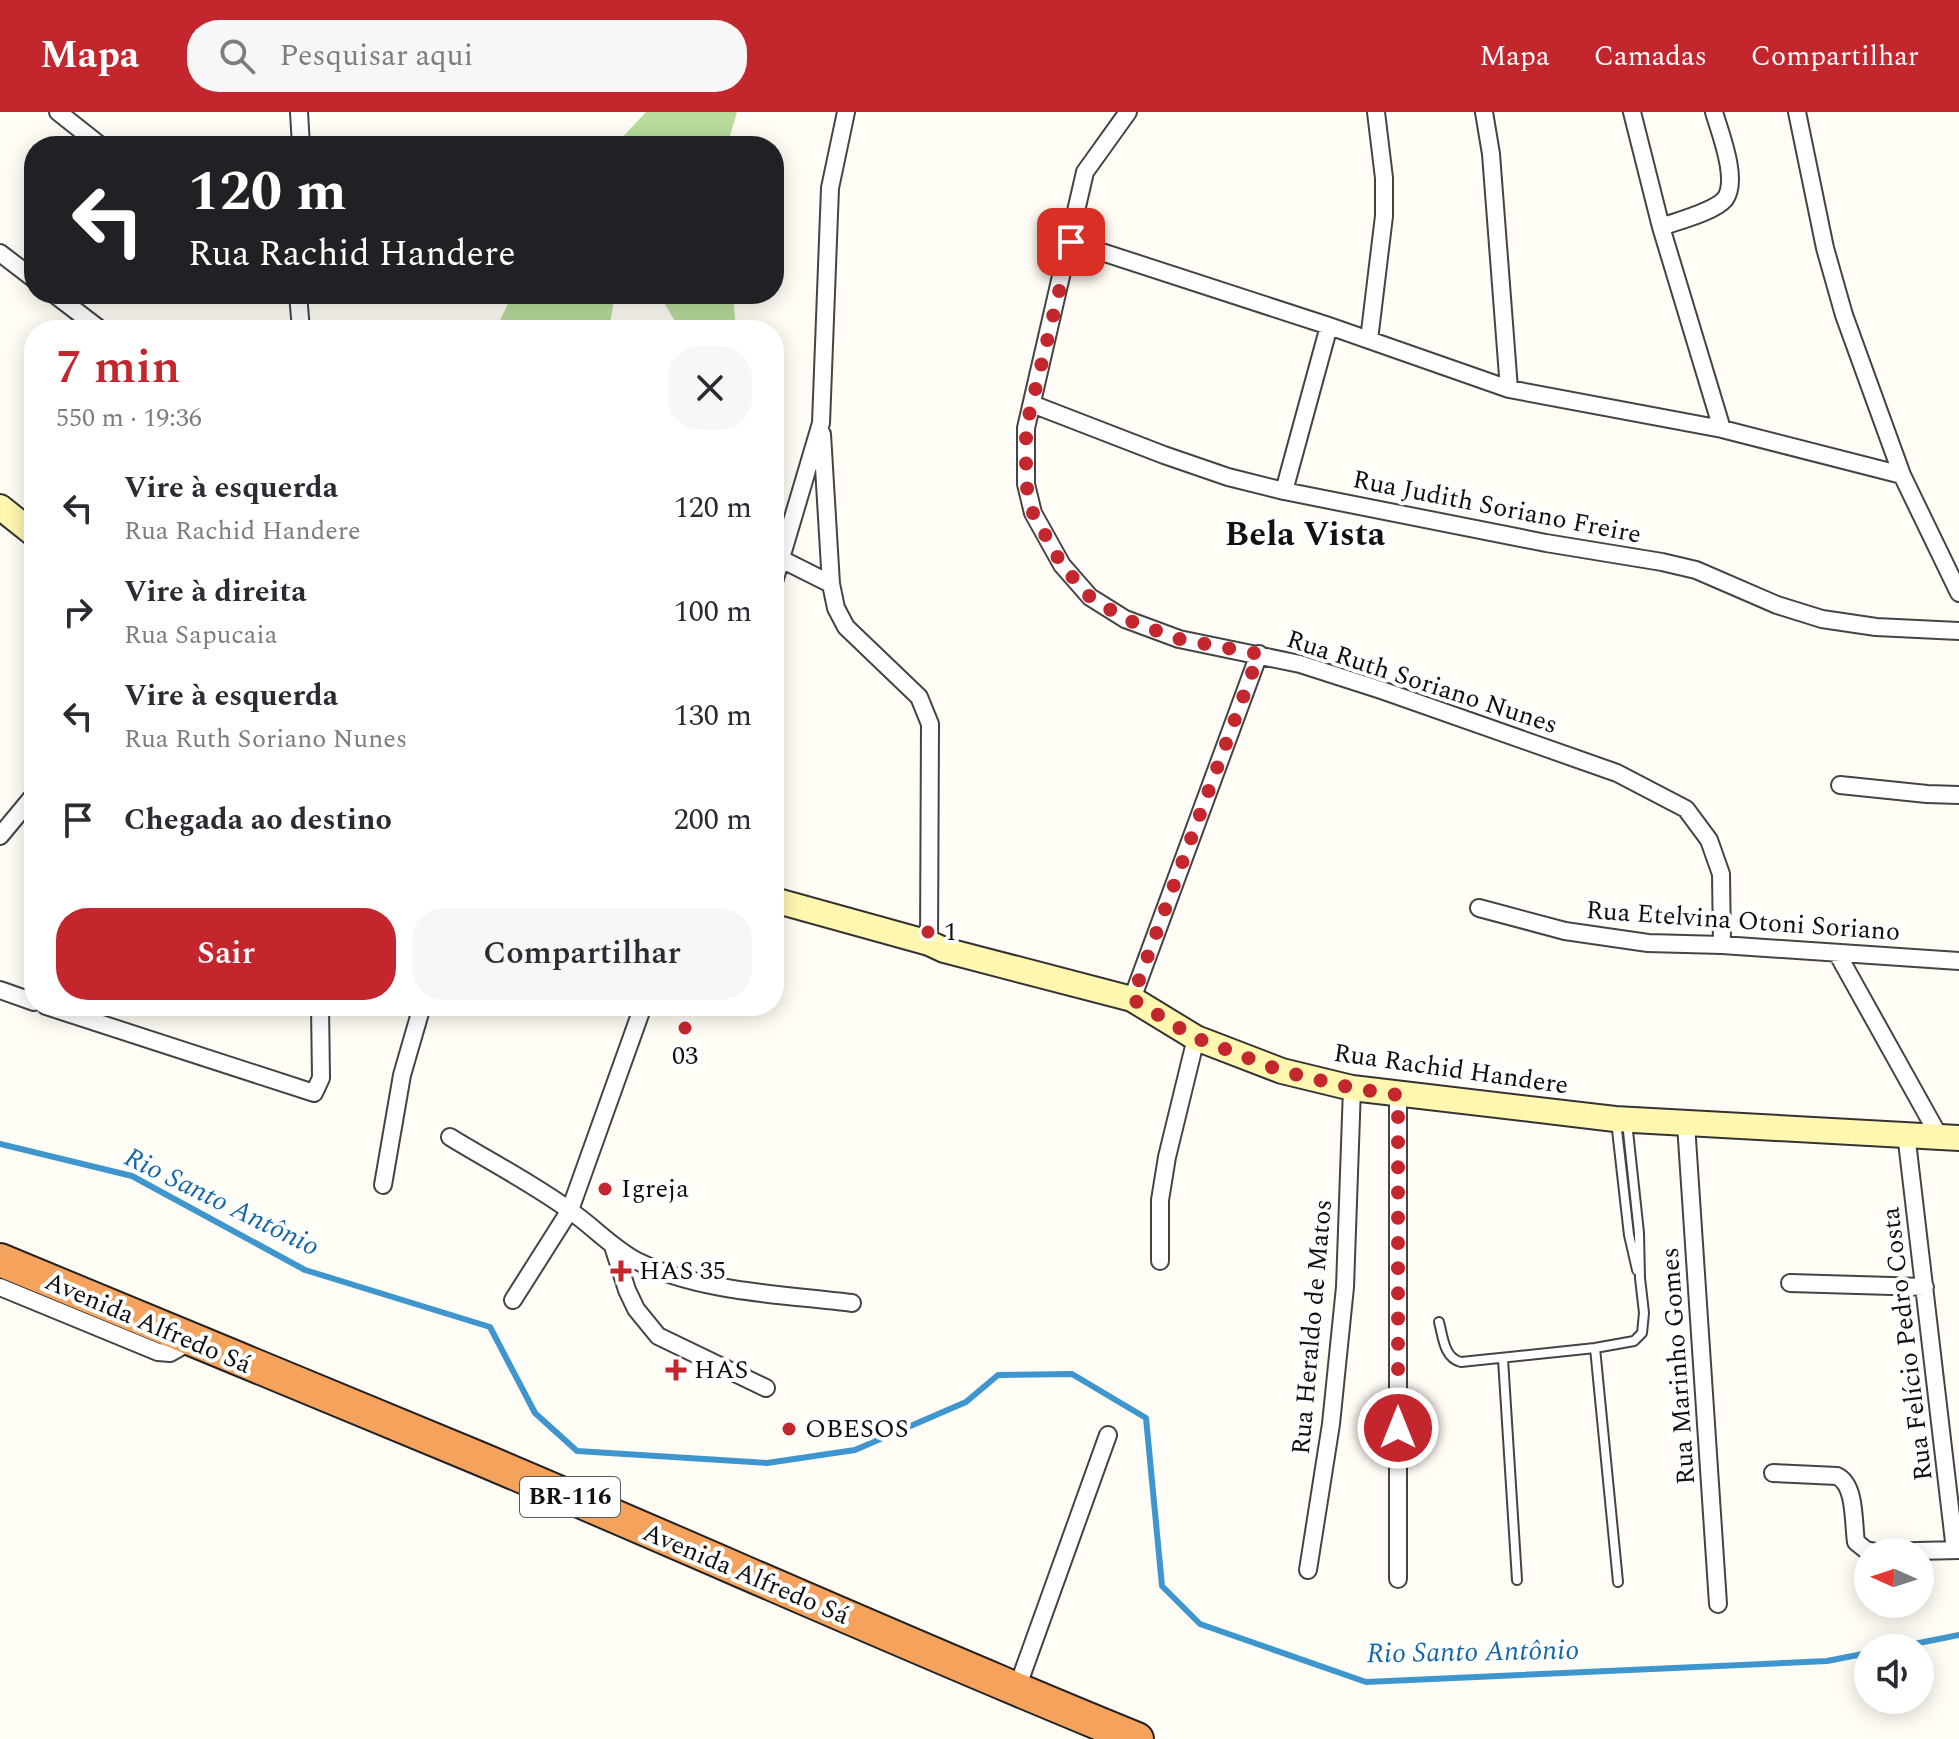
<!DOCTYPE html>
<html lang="pt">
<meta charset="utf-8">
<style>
body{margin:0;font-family:Spectral,serif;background:#f7f7f7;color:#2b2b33;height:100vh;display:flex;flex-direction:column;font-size:30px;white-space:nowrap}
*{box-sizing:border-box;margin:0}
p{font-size:26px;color:#7c7c81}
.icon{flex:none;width:44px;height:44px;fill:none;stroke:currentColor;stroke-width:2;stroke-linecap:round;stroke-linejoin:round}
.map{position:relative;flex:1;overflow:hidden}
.sheet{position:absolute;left:24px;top:208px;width:760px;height:696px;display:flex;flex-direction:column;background:#fff;border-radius:32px;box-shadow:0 4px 20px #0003}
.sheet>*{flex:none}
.hud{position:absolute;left:24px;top:24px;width:760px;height:168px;border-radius:32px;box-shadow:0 4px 20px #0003;background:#202124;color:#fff;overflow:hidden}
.needle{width:52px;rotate:273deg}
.fabs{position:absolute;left:1854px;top:1426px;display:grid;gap:16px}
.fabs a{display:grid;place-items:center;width:80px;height:80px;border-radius:50%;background:#fff;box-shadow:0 4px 20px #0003;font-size:40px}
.pin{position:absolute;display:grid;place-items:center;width:68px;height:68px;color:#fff;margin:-34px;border-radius:16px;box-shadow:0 4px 12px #0006}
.me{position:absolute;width:88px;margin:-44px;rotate:0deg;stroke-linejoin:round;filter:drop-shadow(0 0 6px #0008)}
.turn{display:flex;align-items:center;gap:28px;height:168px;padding:0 32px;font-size:36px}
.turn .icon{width:104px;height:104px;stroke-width:2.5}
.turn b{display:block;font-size:56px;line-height:68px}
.round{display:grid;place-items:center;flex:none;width:84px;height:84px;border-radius:32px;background:#f7f7f7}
.head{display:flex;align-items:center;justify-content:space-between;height:136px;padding:0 32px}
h1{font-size:48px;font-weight:600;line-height:60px;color:#c4262e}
.button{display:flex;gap:16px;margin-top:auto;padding:16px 32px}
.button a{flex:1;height:92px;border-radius:32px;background:#c4262e;color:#fff;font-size:32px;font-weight:600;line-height:92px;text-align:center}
.button a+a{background:#f7f7f7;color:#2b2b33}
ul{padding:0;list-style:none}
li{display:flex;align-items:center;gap:24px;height:104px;padding:0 32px}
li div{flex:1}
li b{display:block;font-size:30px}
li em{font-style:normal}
header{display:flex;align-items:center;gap:48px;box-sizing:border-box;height:112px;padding:0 40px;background:#c4262e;color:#fff}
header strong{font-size:38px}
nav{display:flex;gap:44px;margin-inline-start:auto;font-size:28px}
.search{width:560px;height:72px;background:#f7f7f7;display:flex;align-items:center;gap:20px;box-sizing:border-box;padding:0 28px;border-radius:32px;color:#7c7c81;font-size:30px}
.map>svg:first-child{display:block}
.forest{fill:#b9dc9c}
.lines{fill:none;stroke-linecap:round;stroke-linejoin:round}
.stream{stroke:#3f96cf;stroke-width:6}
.lane-casing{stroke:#444;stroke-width:12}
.street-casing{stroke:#444;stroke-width:20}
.secondary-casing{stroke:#333;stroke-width:28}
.highway-casing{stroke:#222;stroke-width:36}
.lane{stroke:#fff;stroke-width:8}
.street{stroke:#fff;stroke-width:16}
.secondary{stroke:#fff6b0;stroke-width:24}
.highway{stroke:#f5a25d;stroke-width:32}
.route{stroke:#c4262e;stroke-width:14;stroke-dasharray:0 25.2}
.poi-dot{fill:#c4262e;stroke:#fff;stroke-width:3}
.labels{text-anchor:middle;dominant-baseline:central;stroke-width:8;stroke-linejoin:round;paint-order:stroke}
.shield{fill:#fff;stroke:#585858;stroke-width:2}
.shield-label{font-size:24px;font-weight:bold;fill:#111}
.street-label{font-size:26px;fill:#111;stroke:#fff}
.poi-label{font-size:26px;fill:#111;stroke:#fff;text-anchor:start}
.water-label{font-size:28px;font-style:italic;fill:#1768a6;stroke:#fff}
.district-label{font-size:34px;font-weight:bold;fill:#111;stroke:#fff}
</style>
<header>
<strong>Mapa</strong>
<div class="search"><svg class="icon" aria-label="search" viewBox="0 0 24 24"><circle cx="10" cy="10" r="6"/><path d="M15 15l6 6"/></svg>Pesquisar aqui</div>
<nav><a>Mapa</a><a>Camadas</a><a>Compartilhar</a></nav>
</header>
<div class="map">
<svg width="1959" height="1627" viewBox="0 0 1959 1627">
<rect width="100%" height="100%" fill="#fffdf5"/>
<path class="forest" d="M646,0H737L727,34H610L618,30Z
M513,182H615L609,218H495Z
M659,182H733L736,218H680Z"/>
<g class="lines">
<path class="stream" d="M0,1032L132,1064L305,1158L490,1215L535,1301L577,1339L767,1351L855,1338L966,1290L998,1263L1072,1262L1146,1306L1162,1474L1200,1512L1366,1570L1827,1549L1868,1541
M1894,1536L1959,1523"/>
<defs>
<path id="lane" d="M1616,1009L1629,1123L1637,1158
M1439,1210C1443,1225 1444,1246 1461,1250L1595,1236L1634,1229L1642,1221L1644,1201L1640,1166L1639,1121L1627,1010
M1595,1236L1618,1470
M1503,1247L1517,1468"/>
<path id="street" d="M58,0L101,34
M299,0L301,34
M1128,0L1085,60L1026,316V372L1033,401L1062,453L1090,485L1125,507L1179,527L1300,552L1384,579L1617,661L1686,697L1709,728L1721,762L1722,833
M1484,0L1491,42L1509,277
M1632,0L1661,115L1722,317
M1797,0L1825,136L1844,203L1902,363L1959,481
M1661,115C1677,109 1714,100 1725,87C1739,68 1720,21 1714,0
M1071,130L1329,214L1509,277L1722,317L1902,363
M0,141L34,167
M54,182L101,218
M298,182L301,218
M1369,228L1384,104V66L1376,0
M1032,292L1164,343L1228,365L1284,379L1546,431L1662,450L1696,458L1777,493L1822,507L1876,515L1959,519
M822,322L831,472
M1284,379L1329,214
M781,447L831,472L836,496L846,515L919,585L930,612L929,831
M774,470L821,311L830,76L846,0
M1840,673L1927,682L1959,683
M0,724L34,683
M1479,796L1565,819L1648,831L1722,833L1959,849
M1837,841L1939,1024
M0,878L34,890
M1132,887L1259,542
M46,894L314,981L321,966L320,894
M89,908L100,894
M1398,983V1467
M1686,1012L1718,1492
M1906,1021L1955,1438
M450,1025C489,1049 532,1071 569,1098C593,1114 612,1136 637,1149C702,1181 782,1182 852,1191
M383,1073L402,963L422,894
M613,1134L627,1178L636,1197L658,1224L766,1276
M1160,1149V1088L1167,1045L1196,926
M1790,1171L1925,1175
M0,1175L158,1240L170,1241L191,1229
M513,1188L570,1098L643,894
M1773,1361L1837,1364C1856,1373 1853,1410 1856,1430L1866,1438L1876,1440L1959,1438
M1308,1458L1331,1312L1345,1175L1352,976
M1016,1579L1108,1323"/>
<path id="secondary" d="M0,395L34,422
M774,788L929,831L944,838L1132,887L1196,926L1282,959L1352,976L1615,1007L1959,1026"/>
<path id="highway" d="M0,1148C158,1215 318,1278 476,1345C697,1438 915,1537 1137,1627"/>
</defs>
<use href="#lane" class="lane-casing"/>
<use href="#street" class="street-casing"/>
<use href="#secondary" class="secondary-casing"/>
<use href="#highway" class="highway-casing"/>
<use href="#lane" class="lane"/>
<use href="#street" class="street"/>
<use href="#secondary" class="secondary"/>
<use href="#highway" class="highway"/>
</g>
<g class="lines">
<path class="route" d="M1071,130L1026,316V372L1033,401L1062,453L1090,485L1125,507L1179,527L1259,542L1132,887L1196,926L1282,959L1352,976L1398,983V1316"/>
</g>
<g class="poi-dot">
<circle cx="928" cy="820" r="8"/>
<circle cx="685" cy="916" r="8"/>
<circle cx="605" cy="1077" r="8"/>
<path d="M617 1147h8v8h8v8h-8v8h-8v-8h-8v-8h8z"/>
<path d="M672 1246h8v8h8v8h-8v8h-8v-8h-8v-8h8z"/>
<circle cx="789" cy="1317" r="8"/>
</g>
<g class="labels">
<rect class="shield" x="520" y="1365" width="100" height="40" rx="6"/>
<g class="shield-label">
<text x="570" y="1385">BR-116</text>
</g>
<g class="street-label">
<text transform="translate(1497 395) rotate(11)">Rua Judith Soriano Freire</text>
<text transform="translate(1422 570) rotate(18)">Rua Ruth Soriano Nunes</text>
<text transform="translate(1743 809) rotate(4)">Rua Etelvina Otoni Soriano</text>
<text transform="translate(1451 957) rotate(8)">Rua Rachid Handere</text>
<text transform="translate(148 1211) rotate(23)">Avenida Alfredo Sá</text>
<text transform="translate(1312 1215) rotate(-85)">Rua Heraldo de Matos</text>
<text transform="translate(1907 1232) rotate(-97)">Rua Felício Pedro Costa</text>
<text transform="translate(1678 1254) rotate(-94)">Rua Marinho Gomes</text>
<text transform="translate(746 1462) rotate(23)">Avenida Alfredo Sá</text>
</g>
<g class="poi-label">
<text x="944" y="820">1</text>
<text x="685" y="944" text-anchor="middle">03</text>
<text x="621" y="1077">Igreja</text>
<text x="639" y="1159">HAS 35</text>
<text x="694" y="1258">HAS</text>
<text x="805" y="1317">OBESOS</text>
</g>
<g class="water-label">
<text transform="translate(222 1090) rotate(26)">Rio Santo Antônio</text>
<text transform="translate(1473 1540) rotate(-1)">Rio Santo Antônio</text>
</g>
<g class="district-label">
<text x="1305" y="423">Bela Vista</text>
</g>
</g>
</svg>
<div class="fabs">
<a><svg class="needle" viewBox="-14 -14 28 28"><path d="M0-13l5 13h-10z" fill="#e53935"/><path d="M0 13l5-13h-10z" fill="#7c7c81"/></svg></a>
<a><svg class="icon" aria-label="sound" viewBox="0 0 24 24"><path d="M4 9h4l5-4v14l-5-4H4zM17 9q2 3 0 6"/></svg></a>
</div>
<div class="pin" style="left:1071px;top:130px;background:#d93025"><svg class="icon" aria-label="arrive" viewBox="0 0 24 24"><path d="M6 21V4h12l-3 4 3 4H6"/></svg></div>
<svg class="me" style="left:1398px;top:1316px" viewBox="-20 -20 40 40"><circle r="17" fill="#c4262e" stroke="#fff" stroke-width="3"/><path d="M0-11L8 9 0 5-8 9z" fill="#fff"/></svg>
<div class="hud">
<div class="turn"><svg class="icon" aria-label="left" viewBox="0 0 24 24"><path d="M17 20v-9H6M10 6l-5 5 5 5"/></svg><div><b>120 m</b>Rua Rachid Handere</div></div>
</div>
<section class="sheet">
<div class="head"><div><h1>7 min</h1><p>550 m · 19:36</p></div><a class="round"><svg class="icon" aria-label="close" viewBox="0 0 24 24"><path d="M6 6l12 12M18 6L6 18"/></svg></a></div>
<ul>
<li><svg class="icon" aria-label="left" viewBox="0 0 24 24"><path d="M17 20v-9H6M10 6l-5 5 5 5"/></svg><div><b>Vire à esquerda</b><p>Rua Rachid Handere</p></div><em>120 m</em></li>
<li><svg class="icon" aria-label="right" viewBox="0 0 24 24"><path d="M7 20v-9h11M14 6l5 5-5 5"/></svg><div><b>Vire à direita</b><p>Rua Sapucaia</p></div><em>100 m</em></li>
<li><svg class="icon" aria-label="left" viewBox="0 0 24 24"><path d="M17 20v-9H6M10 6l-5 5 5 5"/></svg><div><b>Vire à esquerda</b><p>Rua Ruth Soriano Nunes</p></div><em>130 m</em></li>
<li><svg class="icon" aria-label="arrive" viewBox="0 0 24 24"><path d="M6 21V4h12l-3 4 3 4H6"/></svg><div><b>Chegada ao destino</b></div><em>200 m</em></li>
</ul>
<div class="button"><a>Sair</a><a>Compartilhar</a></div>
</section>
</div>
